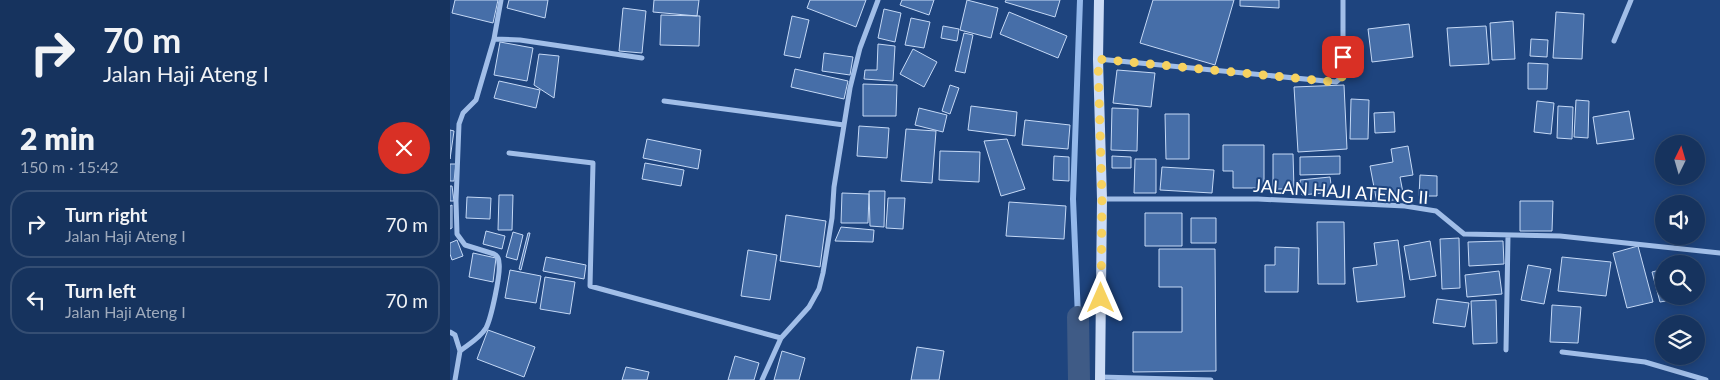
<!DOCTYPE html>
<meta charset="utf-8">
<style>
body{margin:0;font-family:Lato,sans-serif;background:#233f67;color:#f1f3f6;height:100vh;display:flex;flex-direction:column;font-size:19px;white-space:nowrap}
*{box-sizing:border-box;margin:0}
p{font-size:16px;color:#9eaabc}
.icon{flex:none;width:28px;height:28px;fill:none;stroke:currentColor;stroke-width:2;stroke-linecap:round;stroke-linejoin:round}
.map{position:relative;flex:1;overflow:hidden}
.sheet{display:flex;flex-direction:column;background:#16335e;width:450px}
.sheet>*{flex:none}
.guide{background:#16335e;color:#f1f3f6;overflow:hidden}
.needle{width:32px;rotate:5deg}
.tools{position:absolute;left:1205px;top:135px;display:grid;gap:10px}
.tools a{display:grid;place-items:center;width:50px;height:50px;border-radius:50%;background:#16335e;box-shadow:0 2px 12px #0003,0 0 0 1px #354e73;font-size:25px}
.pin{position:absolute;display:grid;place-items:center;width:42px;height:42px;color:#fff;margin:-21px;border-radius:10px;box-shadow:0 2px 8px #0006}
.me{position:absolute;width:55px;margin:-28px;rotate:0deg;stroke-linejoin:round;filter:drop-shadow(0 0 4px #0008)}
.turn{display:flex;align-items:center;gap:18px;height:105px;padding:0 20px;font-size:22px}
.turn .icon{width:65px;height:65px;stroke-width:2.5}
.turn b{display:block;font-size:35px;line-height:42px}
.round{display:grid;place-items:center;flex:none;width:52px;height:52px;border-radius:26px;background:#233f67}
.summary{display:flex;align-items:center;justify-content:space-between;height:85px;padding:0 20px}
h1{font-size:30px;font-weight:800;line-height:38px}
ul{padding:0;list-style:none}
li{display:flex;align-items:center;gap:15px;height:68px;margin:0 10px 8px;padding:0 10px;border:2px solid #354e73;border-radius:20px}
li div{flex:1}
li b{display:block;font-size:19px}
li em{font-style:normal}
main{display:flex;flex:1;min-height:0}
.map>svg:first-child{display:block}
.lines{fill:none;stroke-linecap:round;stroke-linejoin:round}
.stream{stroke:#94b8ea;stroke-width:6}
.canal{stroke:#3f5b86;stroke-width:22}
.building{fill:#466ea8;stroke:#c5d9f6}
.street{stroke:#a1bee8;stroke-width:5}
.secondary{stroke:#ccdcf6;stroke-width:10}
.route{stroke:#f7d260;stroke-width:9;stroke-dasharray:0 16.2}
.labels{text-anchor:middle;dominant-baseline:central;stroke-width:4;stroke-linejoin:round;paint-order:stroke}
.street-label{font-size:18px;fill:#fff;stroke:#1e447e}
</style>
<main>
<section class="sheet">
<div class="guide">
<div class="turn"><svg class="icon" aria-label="right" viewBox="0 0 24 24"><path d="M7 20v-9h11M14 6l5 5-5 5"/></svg><div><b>70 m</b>Jalan Haji Ateng I</div></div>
</div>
<div class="summary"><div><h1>2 min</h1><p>150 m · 15:42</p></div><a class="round" style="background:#d93025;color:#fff"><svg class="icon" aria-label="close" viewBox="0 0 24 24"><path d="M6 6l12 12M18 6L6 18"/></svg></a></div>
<ul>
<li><svg class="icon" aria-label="right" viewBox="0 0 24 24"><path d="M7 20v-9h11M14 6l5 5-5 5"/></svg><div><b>Turn right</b><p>Jalan Haji Ateng I</p></div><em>70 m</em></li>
<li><svg class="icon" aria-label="left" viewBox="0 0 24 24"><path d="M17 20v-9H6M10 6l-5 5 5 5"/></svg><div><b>Turn left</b><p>Jalan Haji Ateng I</p></div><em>70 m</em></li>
</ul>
</section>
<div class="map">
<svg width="1270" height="380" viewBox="0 0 1270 380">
<rect width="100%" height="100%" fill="#1e447e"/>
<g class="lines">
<path class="stream" d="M628,317L623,199L630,0"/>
<path class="canal" d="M628,317L629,380"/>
</g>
<path class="building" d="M5,0H48L43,23L2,13Z
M59,0H98L95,18L57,8Z
M204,0H249L247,16L203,12Z
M360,0H416L406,27L357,8Z
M452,0H484L479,15L450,5Z
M517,0L548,8L541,38L510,30Z
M556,0H610L605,17L555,2Z
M703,0H784L765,65L690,43Z
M790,0H829V8L790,6Z
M173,8L196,11L192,53L169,51Z
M434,9L451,13L445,42L428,38Z
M559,12L617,36L608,58L550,34Z
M1106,12L1134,14L1132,59L1103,58Z
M211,15L250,16L249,46L210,45Z
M342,16L359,20L350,58L334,55Z
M461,18L480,22L474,48L455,45Z
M1063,21L1065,59L1042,60L1040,23Z
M959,24L963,57L922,62L918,29Z
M493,26L509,29L507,41L491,38Z
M1036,26L1039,64L1000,66L997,28Z
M514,33L523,35L515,73L505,71Z
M1081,39L1098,40L1097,57L1080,56Z
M50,42L83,48L77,81L44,75Z
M428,44L445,46L443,81L414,79L415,70H427Z
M463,49L487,62L474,87L450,74Z
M374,53L403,57L400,75L372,71Z
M89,54L109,56L104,98L84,85Z
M1078,63L1098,64L1097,89H1078Z
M345,69L398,81L394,99L341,87Z
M667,70L705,73L701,107L663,103Z
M49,81L90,90L86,108L44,98Z
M413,84L447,85L446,116H413Z
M500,85L509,88L500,114L492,111Z
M894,85L897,149L848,152L844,87Z
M901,99L919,100L918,139H900Z
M1126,100L1139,101L1138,138L1124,137Z
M1087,101L1104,103L1101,134L1084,132Z
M521,106L567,112L565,136L518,130Z
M1108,106L1123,107L1122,139L1107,138Z
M469,108L497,115L493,132L465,125Z
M662,108L688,109L687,151L661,150Z
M1179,111L1184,139L1147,144L1143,117Z
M944,112L945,132L925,133L924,113Z
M715,114H739V159H716Z
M575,120L620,125L618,149L572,145Z
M409,126L439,128L437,158L407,156Z
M456,129L486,131L482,183L451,181Z
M0,130L4,131L0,159Z
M197,139L251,150L248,169L193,158Z
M557,139L575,189L551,196L534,141Z
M773,145H814V188H783V171H773Z
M958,146L963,175L950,177L954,198L927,203L920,166L943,162L941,149Z
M490,151L530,152L529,182L489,180Z
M823,154H843L844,189H823Z
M604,156L619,157V181L603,180Z
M662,156L681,157V168H662Z
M890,156V174L850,175V157Z
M685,159H706V193H684Z
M195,163L234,170L231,186L192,179Z
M0,164H6L4,181H0Z
M712,167L764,170L762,193L710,190Z
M970,175L987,176V196H969Z
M880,177L882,192L852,195L850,180Z
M0,186H2L4,201H0Z
M419,191H435L434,227L420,226Z
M392,193L419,194L418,223H391Z
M49,195H63L62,230H48Z
M17,197L41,198L40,219L16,218Z
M438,198H455L453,229L436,228Z
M1070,201H1103L1102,231H1070Z
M559,202L616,206L614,239L556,236Z
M2,205V228L0,229V206Z
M695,213H732V246H695Z
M336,215L376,221L370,267L330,261Z
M741,218H766V243H741Z
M867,222H894L895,284H868Z
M391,227L424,230L423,242L385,241Z
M36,231L55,236L52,249L33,244Z
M63,232L73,235L67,260L56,257Z
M78,233H80L71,270L69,269Z
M1009,238L1010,288L992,289L990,239Z
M7,240L13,256L2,260L0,254V243Z
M948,240L955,297L907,302L903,268L927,265L924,243Z
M980,241L986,276L960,280L954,246Z
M1053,241L1054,264L1019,266L1018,242Z
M1188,246L1203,302L1177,308L1163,253Z
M825,247L849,248L848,292H815V265H825Z
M709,249H765L766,371L683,372V332H732V287H709Z
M298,250L327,255L320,300L291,296Z
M23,253L46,258L43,282L19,277Z
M96,257L136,265L134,279L93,271Z
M1112,257L1161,262L1156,296L1108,291Z
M1078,265L1101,269L1094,304L1071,300Z
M1214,269V296H1226L1227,299L1210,302L1202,272Z
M60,270L91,276L86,303L55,298Z
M1049,271L1052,294L1017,297L1015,275Z
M95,277L125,282L120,314L90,309Z
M987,299L1019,303L1015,327L983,323Z
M1046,300L1047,343L1023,344L1021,301Z
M1102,305L1131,307L1128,343L1100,342Z
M38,330L85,347L74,377L27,359Z
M467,347L494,351L489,380H461Z
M332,351L355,358L349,380H324Z
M285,356L309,363L304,380H278Z
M176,367L199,372L197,380H172Z"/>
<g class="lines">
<path class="street" d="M44,39L70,40L192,58
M1164,41L1181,0
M648,59L886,82L893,76V0
M214,101L394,125
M59,153L143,163L140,286L331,338
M652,199H808L955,206L986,211L1014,234L1110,236L1270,253
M0,332L5,335L10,351L5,380
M1056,350L1058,236
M10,351C19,344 30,338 36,328C41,319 51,273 49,263C49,259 48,256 44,254L15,245L7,234L6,201L9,124L13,113L26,100L44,39L51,0
M1112,352L1195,362L1256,380
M650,377L761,380
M312,380L331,338L359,307L369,289L373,273L382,218L384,187L400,88L410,48L428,0"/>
<path class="secondary" d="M649,0L648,59L652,199L650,380"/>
</g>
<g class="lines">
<path class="route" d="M651,298L652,199L648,59L886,82L893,76V57"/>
</g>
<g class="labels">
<g class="street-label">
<text transform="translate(891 191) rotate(4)">JALAN HAJI ATENG II</text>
</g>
</g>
</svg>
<div class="tools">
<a><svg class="needle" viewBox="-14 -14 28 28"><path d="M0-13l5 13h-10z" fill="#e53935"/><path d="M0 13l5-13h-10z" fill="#9eaabc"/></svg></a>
<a><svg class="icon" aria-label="sound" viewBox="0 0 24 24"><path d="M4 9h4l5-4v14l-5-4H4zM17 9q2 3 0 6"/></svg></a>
<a><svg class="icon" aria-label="search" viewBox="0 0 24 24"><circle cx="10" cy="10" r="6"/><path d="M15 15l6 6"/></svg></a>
<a><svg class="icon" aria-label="layers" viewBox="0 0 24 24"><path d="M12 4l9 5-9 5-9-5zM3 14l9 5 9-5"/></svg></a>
</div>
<div class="pin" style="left:893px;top:57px;background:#d93025"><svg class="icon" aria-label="arrive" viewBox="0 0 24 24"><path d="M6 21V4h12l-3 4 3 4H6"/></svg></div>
<svg class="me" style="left:651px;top:298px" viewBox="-20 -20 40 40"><path d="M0-17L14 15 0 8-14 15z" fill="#f7d260" stroke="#fff" stroke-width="4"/></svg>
</div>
</main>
